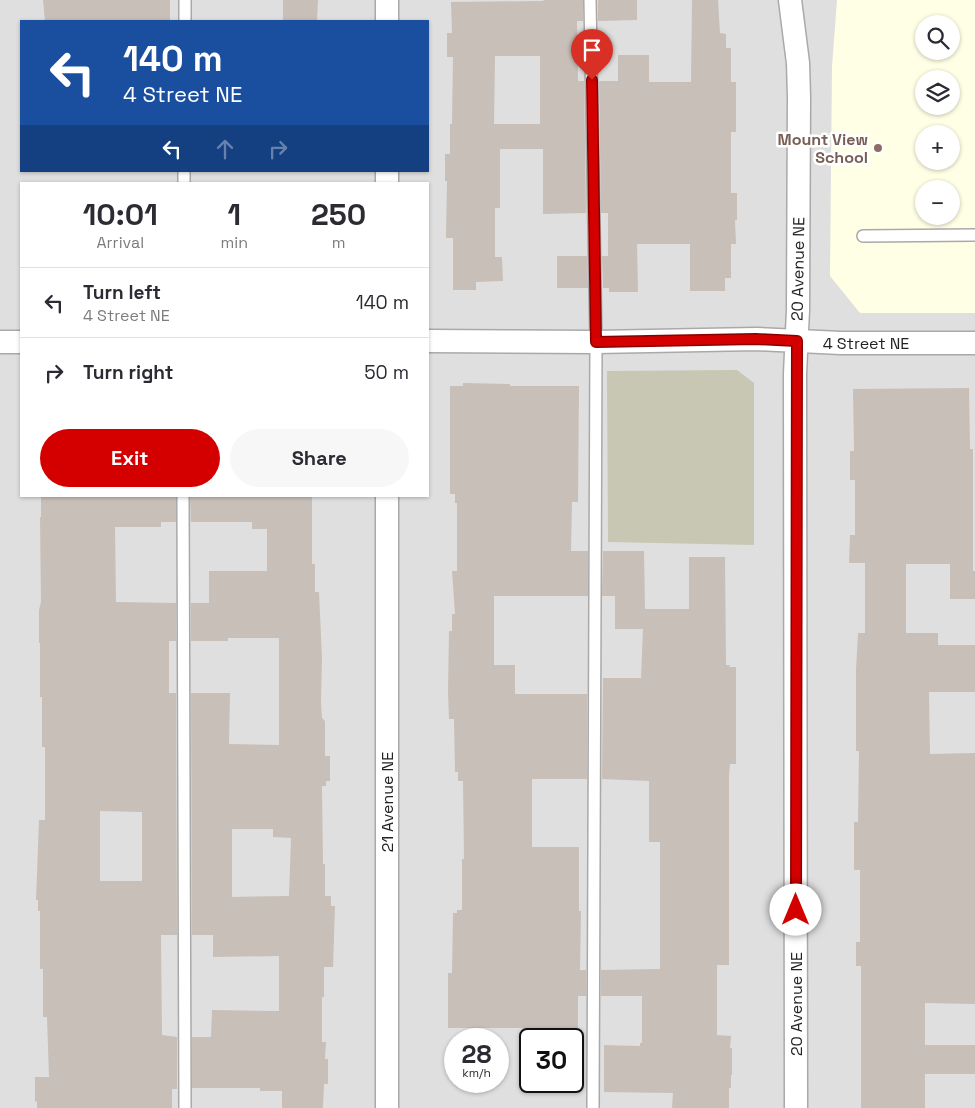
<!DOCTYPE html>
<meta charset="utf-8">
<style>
body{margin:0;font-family:"Space Grotesk",sans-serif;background:#f7f7f7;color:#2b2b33;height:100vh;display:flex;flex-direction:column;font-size:19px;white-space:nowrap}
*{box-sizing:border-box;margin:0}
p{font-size:16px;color:#7c7c81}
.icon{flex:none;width:28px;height:28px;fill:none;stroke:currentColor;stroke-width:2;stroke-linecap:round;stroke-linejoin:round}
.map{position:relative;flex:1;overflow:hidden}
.sheet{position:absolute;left:20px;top:182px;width:409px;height:315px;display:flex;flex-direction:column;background:#fff;border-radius:0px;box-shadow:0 1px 4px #0004}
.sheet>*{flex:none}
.banner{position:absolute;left:20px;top:20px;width:409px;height:152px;border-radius:0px;box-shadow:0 1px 4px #0004;background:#1a4fa0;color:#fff;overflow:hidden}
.tools{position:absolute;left:915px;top:15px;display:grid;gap:10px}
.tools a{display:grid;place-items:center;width:45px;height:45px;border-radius:50%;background:#fff;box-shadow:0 1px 4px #0004;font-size:25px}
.speed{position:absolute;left:444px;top:1028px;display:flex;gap:10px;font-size:25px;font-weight:700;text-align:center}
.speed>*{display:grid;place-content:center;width:65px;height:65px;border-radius:50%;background:#fff;box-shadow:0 1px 4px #0004;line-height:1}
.speed small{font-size:12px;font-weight:400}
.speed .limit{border:2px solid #111;border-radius:8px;background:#fff;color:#111}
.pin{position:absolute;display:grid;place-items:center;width:42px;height:42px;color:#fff;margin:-51px -21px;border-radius:50% 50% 50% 0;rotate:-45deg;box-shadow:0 0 5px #0007}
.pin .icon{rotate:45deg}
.me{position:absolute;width:55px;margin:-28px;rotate:0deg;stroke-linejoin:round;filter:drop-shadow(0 0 4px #0008)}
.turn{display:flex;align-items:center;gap:18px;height:105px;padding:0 20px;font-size:22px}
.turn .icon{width:65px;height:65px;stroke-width:2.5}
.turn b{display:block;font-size:35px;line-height:42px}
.lanes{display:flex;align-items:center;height:48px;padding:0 20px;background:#0003;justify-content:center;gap:25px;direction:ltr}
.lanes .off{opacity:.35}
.eta{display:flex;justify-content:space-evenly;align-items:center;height:85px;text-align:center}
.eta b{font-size:30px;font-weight:600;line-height:35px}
.cta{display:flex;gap:10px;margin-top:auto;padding:10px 20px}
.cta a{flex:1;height:58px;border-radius:30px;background:#d40000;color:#fff;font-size:20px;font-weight:600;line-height:58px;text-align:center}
.cta a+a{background:#f7f7f7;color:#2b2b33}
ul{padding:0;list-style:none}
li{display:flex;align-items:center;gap:15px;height:70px;padding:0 20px;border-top:1px solid #e1e1e2}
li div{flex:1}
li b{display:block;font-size:19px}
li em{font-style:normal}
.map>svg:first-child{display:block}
.residential{fill:#e0dfdf;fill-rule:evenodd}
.education{fill:#ffffe5;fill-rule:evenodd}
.construction{fill:#c7c7b4}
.building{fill:#c7bfb8;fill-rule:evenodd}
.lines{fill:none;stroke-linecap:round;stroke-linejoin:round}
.service-casing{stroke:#a9a9a9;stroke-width:14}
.minor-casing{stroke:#a9a9a9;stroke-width:25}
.service{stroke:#fff;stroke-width:11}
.minor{stroke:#fff;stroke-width:22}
.route-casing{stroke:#8a0000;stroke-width:12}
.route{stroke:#d40000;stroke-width:9}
.education-dot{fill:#8d6e63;stroke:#fff;stroke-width:2}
.labels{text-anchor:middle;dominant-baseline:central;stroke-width:5;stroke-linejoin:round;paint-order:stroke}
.education-label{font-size:16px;font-weight:bold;fill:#785e54;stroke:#fff;text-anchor:end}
.street-label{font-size:16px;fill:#222;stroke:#fff}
</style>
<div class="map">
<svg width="975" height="1108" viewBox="0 0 975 1108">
<rect width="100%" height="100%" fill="#f2efe9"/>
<path class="residential" d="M0,0H975V1108H0ZM21,21H428V171H21ZM924,24H951V51H924ZM924,79H951V106H924ZM924,134H951V161H924ZM21,184H428V496H21ZM924,189H951V216H924ZM455,1039H498V1081H455ZM530,1039H572V1081H530Z"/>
<path class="education" d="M837,0H975V313H860L830,276L832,67ZM924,24H951V51H924ZM924,79H951V106H924ZM924,134H951V161H924ZM924,189H951V216H924Z"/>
<path class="construction" d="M737,370L754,383V545L608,542L607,371Z"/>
<path class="building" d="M43,0H170V21H45Z
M283,0H318L317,21H283Z
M544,0H583V21H577L578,81H584L586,213L543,214V149H500V208H495V257H502L503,281L476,282V290H453V238H446L447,181H445V154H450V124H452L453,57H447V33H452L451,2L543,1ZM495,56H540V124H494Z
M598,0H637V20L598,21Z
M692,0H718L720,33L726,34V48H731V82H736V132H731V193H737V220H735L736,244H731V278H725V291H690V244H637L638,292H609V288H603L602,256H608V213H601L599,81H618V55H649V82H691Z
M557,256H587L588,288H557Z
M463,383L510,384V386H579L578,502H572L571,551H588V596H494V665H515V694H587V779H532V847H579V911H581L580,970H586V996H578V1029H563V1039H530L531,1028H448V973H452L453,913H457V910H462V859H464L463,781H458V772H455L454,719H449L448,692L449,631H452V614H455L452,571H457V503H455V494H450V386H463Z
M969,388L970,449H973V571H975V599H950V564H906V633H938V645H975V692H929L930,754L975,753V1004L925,1003V1045H975V1074H925V1108H861V966H856V942H860V870H854V822H858L859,751H856V670L858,633H865V563H849L850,535H855V480H850V451H854L853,389Z
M41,496H176V522H161V527H115L116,602L176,603V641H169V693H176L177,935H161L162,1035L177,1037V1089H172V1108H37V1101L35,1102V1077H49L47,1017H43V969H40V911H38V900H36L39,820H45V747H42V697H40V643H39V610L41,602L40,517H41ZM100,811L142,812V881H100Z
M190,496H312V564H315V592H319L322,658L321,702L322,718L325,721V756H330V781H326V786H322L323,864H325V896H331V906H335L333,967H324V997H322V1042H326L325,1059H328V1084H324L323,1108H282V1091H260V1088H192V1037H211L212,1010L279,1011V956L213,957V935H192L191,693H230L229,744L279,745V638H228V641H191V603H209V571H267V529H252V522H191ZM232,829H273V837L291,838L289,896L232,897Z
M603,551H644L645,609H689V557H725L726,665H730L729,667H736V764H730L729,776V965H717V1035L731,1036L730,1048H732V1075H731V1088H729V1108H672L673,1093L604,1092V1045L640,1046V1043H642V996H601V970L660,969V842H649V781L602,779L603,678H641L643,629H615V596H602Z"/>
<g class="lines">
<defs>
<path id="service" d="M590,0L596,342L593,1108
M185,21V0
M184,184V171
M863,236L975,235
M183,496L185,1108"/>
<path id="minor" d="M790,0L798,63L799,97L798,310L795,374L796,1108
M387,21V0
M387,184V171
M428,341L596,342L756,339L841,343H975
M0,342H21
M387,496V1108"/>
</defs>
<use href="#service" class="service-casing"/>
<use href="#minor" class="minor-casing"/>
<use href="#service" class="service"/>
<use href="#minor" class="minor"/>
</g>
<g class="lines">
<defs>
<path id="route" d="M592,80L596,342L756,339L797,341L796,910"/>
</defs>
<use href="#route" class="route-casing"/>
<use href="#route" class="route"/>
</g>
<circle class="education-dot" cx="878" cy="148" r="5"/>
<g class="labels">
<g class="education-label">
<text x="868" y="139">Mount View<tspan x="868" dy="18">School</tspan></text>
</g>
<g class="street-label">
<text transform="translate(798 269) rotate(-89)">20 Avenue NE</text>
<text x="866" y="343">4 Street NE</text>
<text transform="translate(387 802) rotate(-90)">21 Avenue NE</text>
<text transform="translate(796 1004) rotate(-90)">20 Avenue NE</text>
</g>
</g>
</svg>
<div class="tools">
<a><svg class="icon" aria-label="search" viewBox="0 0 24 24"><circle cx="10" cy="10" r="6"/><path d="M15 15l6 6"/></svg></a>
<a><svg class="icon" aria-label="layers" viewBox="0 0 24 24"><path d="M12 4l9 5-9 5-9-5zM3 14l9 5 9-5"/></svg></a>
<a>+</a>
<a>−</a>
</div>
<div class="speed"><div>28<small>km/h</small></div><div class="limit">30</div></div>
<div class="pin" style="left:592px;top:80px;background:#d93025"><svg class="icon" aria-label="arrive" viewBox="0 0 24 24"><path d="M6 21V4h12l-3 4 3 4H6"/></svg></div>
<svg class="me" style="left:796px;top:910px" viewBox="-20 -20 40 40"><circle r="19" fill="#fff"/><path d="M0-13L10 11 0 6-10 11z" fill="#d40000"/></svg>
<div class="banner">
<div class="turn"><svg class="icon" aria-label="left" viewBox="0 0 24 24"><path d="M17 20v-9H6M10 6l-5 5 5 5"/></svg><div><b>140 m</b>4 Street NE</div></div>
<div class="lanes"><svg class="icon" aria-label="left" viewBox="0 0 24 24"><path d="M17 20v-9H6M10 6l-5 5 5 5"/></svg><svg class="icon off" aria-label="ahead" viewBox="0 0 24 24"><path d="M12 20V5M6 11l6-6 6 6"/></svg><svg class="icon off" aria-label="right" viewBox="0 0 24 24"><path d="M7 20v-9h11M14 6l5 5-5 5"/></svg></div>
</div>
<section class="sheet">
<div class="eta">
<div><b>10:01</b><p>Arrival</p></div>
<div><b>1</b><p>min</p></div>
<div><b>250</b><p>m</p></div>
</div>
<ul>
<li><svg class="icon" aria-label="left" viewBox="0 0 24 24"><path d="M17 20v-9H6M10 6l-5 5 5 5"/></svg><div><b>Turn left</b><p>4 Street NE</p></div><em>140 m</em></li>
<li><svg class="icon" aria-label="right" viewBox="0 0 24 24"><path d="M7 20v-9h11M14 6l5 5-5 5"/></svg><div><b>Turn right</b></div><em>50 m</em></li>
</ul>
<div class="cta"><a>Exit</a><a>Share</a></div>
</section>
</div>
